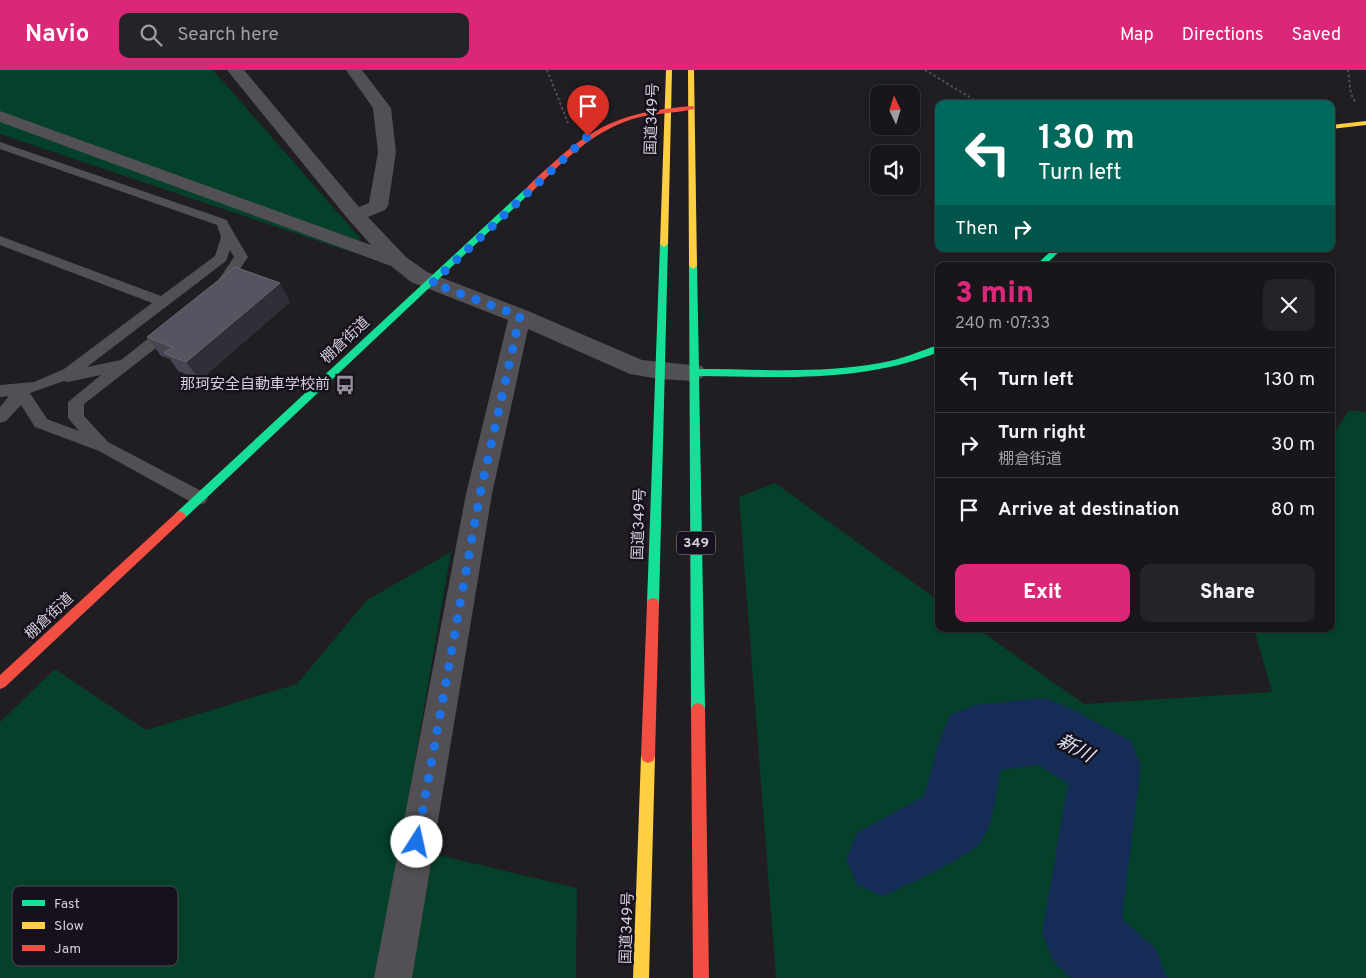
<!DOCTYPE html>
<meta charset="utf-8">
<style>
body{margin:0;font-family:Overpass,"Noto Sans JP",sans-serif;background:#252327;color:#f1f3f6;height:100vh;display:flex;flex-direction:column;font-size:19px;white-space:nowrap}
*{box-sizing:border-box;margin:0}
p{font-size:16px;color:#9f9fa2}
.icon{flex:none;width:28px;height:28px;fill:none;stroke:currentColor;stroke-width:2;stroke-linecap:round;stroke-linejoin:round}
.map{position:relative;flex:1;overflow:hidden}
.side{position:absolute;left:935px;top:192px;width:400px;height:370px;display:flex;flex-direction:column;background:#18161a;border-radius:10px;box-shadow:0 1px 4px #0004,0 0 0 1px #363539}
.side>*{flex:none}
.guide{position:absolute;left:935px;top:30px;width:400px;height:152px;border-radius:10px;box-shadow:0 1px 4px #0004,0 0 0 1px #363539;background:#00695c;color:#fff;overflow:hidden}
.needle{width:32px;rotate:356deg}
.controls{position:absolute;left:870px;top:15px;display:grid;gap:10px}
.controls a{display:grid;place-items:center;width:50px;height:50px;border-radius:10px;background:#18161a;box-shadow:0 1px 4px #0004,0 0 0 1px #363539;font-size:25px}
.pin{position:absolute;display:grid;place-items:center;width:42px;height:42px;color:#fff;margin:-51px -21px;border-radius:50% 50% 50% 0;rotate:-45deg;box-shadow:0 0 5px #0007}
.pin .icon{rotate:45deg}
.me{position:absolute;width:55px;margin:-28px;rotate:10deg;stroke-linejoin:round;filter:drop-shadow(0 0 4px #0008)}
.turn{display:flex;align-items:center;gap:18px;height:105px;padding:0 20px;font-size:22px}
.turn .icon{width:65px;height:65px;stroke-width:2.5}
.turn b{display:block;font-size:35px;line-height:42px}
.then{display:flex;align-items:center;height:48px;padding:0 20px;background:#0003;gap:10px;font-size:19px}
.round{display:grid;place-items:center;flex:none;width:52px;height:52px;border-radius:10px;background:#252327}
.overview{display:flex;align-items:center;justify-content:space-between;height:85px;padding:0 20px}
h1{font-size:30px;font-weight:800;line-height:38px;color:#db2777}
.button{display:flex;gap:10px;margin-top:auto;padding:10px 20px}
.button a{flex:1;height:58px;border-radius:10px;background:#db2777;color:#fff;font-size:20px;font-weight:800;line-height:58px;text-align:center}
.button a+a{background:#252327;color:#f1f3f6}
ul{padding:0;list-style:none}
li{display:flex;align-items:center;gap:15px;height:65px;padding:0 20px;border-top:1px solid #363539}
li div{flex:1}
li b{display:block;font-size:19px}
li em{font-style:normal}
header{display:flex;align-items:center;gap:30px;box-sizing:border-box;height:70px;padding:0 25px;background:#db2777;color:#fff}
header strong{font-size:24px}
nav{display:flex;gap:28px;margin-inline-start:auto;font-size:18px}
.search{width:350px;height:45px;background:#252327;display:flex;align-items:center;gap:12px;box-sizing:border-box;padding:0 18px;border-radius:10px;color:#9f9fa2;font-size:19px}
.map>svg:first-child{display:block}
.green{fill:#04402a}
.lines{fill:none;stroke-linecap:round;stroke-linejoin:round}
.river{fill:#142c56;fill-rule:evenodd}
.path{stroke:#525054;stroke-width:2;stroke-dasharray:2.5 2.5;stroke-linecap:butt}
.lane{fill:#525055;fill-rule:evenodd}
.street{fill:#525055;fill-rule:evenodd}
.fast{fill:#16e098;fill-rule:evenodd}
.slow{fill:#ffcf43;fill-rule:evenodd}
.jam{fill:#f24e42;fill-rule:evenodd}
.wall{fill:#484451}
.shaded-wall{fill:#322e39}
.building{fill:#575360;stroke:#6a6772}
.route{stroke:#1a73e8;stroke-width:9;stroke-dasharray:0 16.2}
.labels{text-anchor:middle;dominant-baseline:central;stroke-width:5;stroke-linejoin:round;paint-order:stroke}
.shield{fill:#16111d;stroke:#9a96a0;stroke-width:1}
.shield-label{font-size:14px;font-weight:bold;fill:#d2cfd8}
.street-label{font-size:15px;fill:#d2cfd8;stroke:#16111d}
.poi-label{font-size:15px;fill:#d2cfd8;stroke:#16111d;text-anchor:end}
.near-water-label{font-size:19px;font-style:italic;fill:#dae3f3;stroke:#16111d}
.key{fill:#16111d;stroke:#4e4a55;stroke-width:1}
.key-label{font-size:14px;fill:#d2cfd8}
</style>
<header>
<strong>Navio</strong>
<div class="search"><svg class="icon" aria-label="search" viewBox="0 0 24 24"><circle cx="10" cy="10" r="6"/><path d="M15 15l6 6"/></svg>Search here</div>
<nav><a>Map</a><a>Directions</a><a>Saved</a></nav>
</header>
<div class="map">
<svg width="1366" height="908" viewBox="0 0 1366 908">
<rect width="100%" height="100%" fill="#201d23"/>
<path class="green" d="M0,0H213L360,168L351,182L0,64Z
M1349,340L1366,342V908H776L739,427L775,413L939,531V559H978L1084,634L1272,622L1254,559H1331V369Z
M451,482L400,776L577,818L576,908H0V652L55,599L146,660L297,614L367,530Z"/>
<g class="lines">
<path class="river" d="M1044,628L1068,637L1131,671L1141,696L1122,848L1156,879L1167,908H1070L1053,891L1042,863L1068,713L1038,695L1001,700C996,723 994,753 980,773C973,784 898,820 883,826L857,815L846,789L857,763L924,726L940,669L950,645L974,635Z"/>
<path class="path" d="M547,0L568,53
M925,0L981,34
M1348,0L1351,24L1356,33"/>
<path class="lane" d="M0,72L227,150L228,153L248,187L225,221L220,223L213,218L234,187L230,180L226,191L87,297L121,290L164,256H174L176,260L174,264L84,334V346L108,372L205,423L208,428L205,433L199,435L193,433L99,381L35,357L21,335L6,351L0,353V337L9,326L0,327V315L34,312L64,299L152,233L0,175V166L161,226L215,186L221,167L217,155L0,79ZM101,305L68,332V348L79,361L47,349L30,323L64,311L68,312Z"/>
<path class="street" d="M227,0H244L359,137L369,133L378,82L373,38L346,0H362L391,38L396,82L388,136L385,140L368,147L406,187L427,202L528,241L642,290L702,296L706,302L702,308L694,311L659,309L630,304L528,259L492,424L412,908H374L466,424L508,250L411,212L391,196L0,52V41L371,175L348,149Z"/>
<path class="fast" d="M524,120L531,122L184,449H176L174,446L176,443Z
M664,171L668,174L659,533L657,537L653,538L649,537L647,533L660,174Z
M1053,179H1062L1044,196H1035Z
M693,193L697,196L699,299C759,299 820,304 880,293C901,290 919,281 939,275V282C860,313 782,307 699,306L705,639L703,643L698,645L693,643L691,639L689,196Z"/>
<path class="slow" d="M666,0H672L668,174L664,177L660,174Z
M688,0H694L697,196L693,199L689,196Z
M1366,51V55L1331,59V55Z
M648,679L653,681L655,686L649,908H633L641,686L643,681Z"/>
<path class="jam" d="M692,36L694,37V39C677,43 658,43 640,47C595,58 562,92 530,124L523,122C532,111 543,102 553,93C599,51 632,41 692,36Z
M180,441L184,443L186,446L184,449L5,617L0,619V605L176,443Z
M653,528L657,529L659,533L655,686L653,691L648,693L643,691L641,686L647,533L649,529Z
M698,633L703,635L705,639L709,908H693L691,639L693,635Z"/>
</g>
<path class="wall" d="M290,232L200,310L178,301L170,289L161,286L147,267Z"/>
<path class="shaded-wall" d="M280,213L290,232L200,310L186,292Z"/>
<path class="building" d="M235,197L280,213L186,292L164,283L172,277L147,267Z"/>
<g class="lines">
<path class="route" d="M417,772L480,424L520,246L432,213L588,66"/>
</g>
<defs>
<symbol id="bus-bare" viewBox="-9 -9 18 18"><path d="M-5-6H5V4H4V6H2V4H-2V6H-4V4H-5ZM-3.5-4V0h7V-4ZM-3.5 1.2v1.5H-2V1.2ZM2 1.2v1.5H3.5V1.2Z" fill="#949199" stroke="#16111d" stroke-width="2.5" paint-order="stroke"/></symbol>
</defs>
<g fill-rule="evenodd">
<use href="#bus-bare" x="331" y="301" width="28" height="28"/>
</g>
<g class="labels">
<rect class="shield" x="677" y="461.5" width="38" height="23" rx="4"/>
<g class="shield-label">
<text x="696" y="473">349</text>
</g>
<g class="street-label">
<text transform="translate(653 49) rotate(-88)">国道349号</text>
<text transform="translate(346 271) rotate(-43)">棚倉街道</text>
<text transform="translate(640 454) rotate(-88)">国道349号</text>
<text transform="translate(50 547) rotate(-43)">棚倉街道</text>
<text transform="translate(628 858) rotate(-88)">国道349号</text>
</g>
<g class="poi-label">
<text x="330" y="315">那珂安全自動車学校前</text>
</g>
<g class="near-water-label">
<text transform="translate(1075 679) rotate(29)">新川</text>
</g>
</g>
<rect x="12" y="816" width="166" height="80" rx="8" class="key"/>
<rect x="22" y="830" width="23" height="6" fill="#16e098"/>
<rect x="22" y="852" width="23" height="7" fill="#ffcf43"/>
<rect x="22" y="875" width="23" height="6" fill="#f24e42"/>
<g class="key-label">
<text x="54" y="838">Fast</text>
<text x="54" y="860">Slow</text>
<text x="54" y="883">Jam</text>
</g>
</svg>
<div class="controls">
<a><svg class="needle" viewBox="-14 -14 28 28"><path d="M0-13l5 13h-10z" fill="#e53935"/><path d="M0 13l5-13h-10z" fill="#9f9fa2"/></svg></a>
<a><svg class="icon" aria-label="sound" viewBox="0 0 24 24"><path d="M4 9h4l5-4v14l-5-4H4zM17 9q2 3 0 6"/></svg></a>
</div>
<div class="pin" style="left:588px;top:66px;background:#d93025"><svg class="icon" aria-label="arrive" viewBox="0 0 24 24"><path d="M6 21V4h12l-3 4 3 4H6"/></svg></div>
<svg class="me" style="left:417px;top:772px" viewBox="-20 -20 40 40"><circle r="19" fill="#fff"/><path d="M0-13L10 11 0 6-10 11z" fill="#1a73e8"/></svg>
<div class="guide">
<div class="turn"><svg class="icon" aria-label="left" viewBox="0 0 24 24"><path d="M17 20v-9H6M10 6l-5 5 5 5"/></svg><div><b>130 m</b>Turn left</div></div>
<div class="then">Then<svg class="icon" aria-label="right" viewBox="0 0 24 24"><path d="M7 20v-9h11M14 6l5 5-5 5"/></svg></div>
</div>
<section class="side">
<div class="overview"><div><h1>3 min</h1><p>240 m · 07:33</p></div><a class="round"><svg class="icon" aria-label="close" viewBox="0 0 24 24"><path d="M6 6l12 12M18 6L6 18"/></svg></a></div>
<ul>
<li><svg class="icon" aria-label="left" viewBox="0 0 24 24"><path d="M17 20v-9H6M10 6l-5 5 5 5"/></svg><div><b>Turn left</b></div><em>130 m</em></li>
<li><svg class="icon" aria-label="right" viewBox="0 0 24 24"><path d="M7 20v-9h11M14 6l5 5-5 5"/></svg><div><b>Turn right</b><p>棚倉街道</p></div><em>30 m</em></li>
<li><svg class="icon" aria-label="arrive" viewBox="0 0 24 24"><path d="M6 21V4h12l-3 4 3 4H6"/></svg><div><b>Arrive at destination</b></div><em>80 m</em></li>
</ul>
<div class="button"><a>Exit</a><a>Share</a></div>
</section>
</div>
